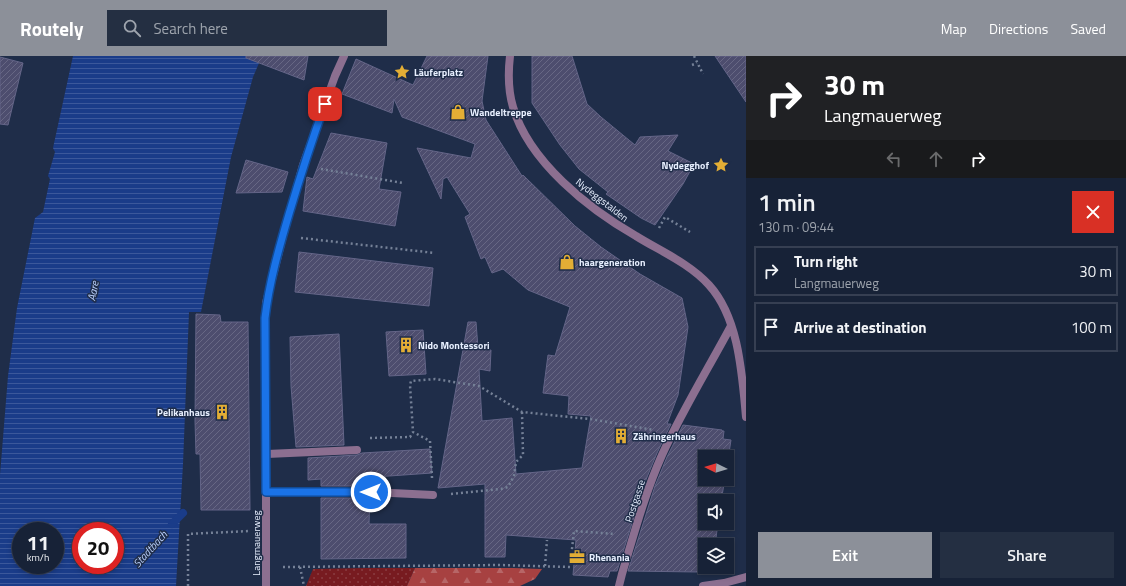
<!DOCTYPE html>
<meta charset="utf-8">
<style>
body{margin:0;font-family:"Titillium Web",sans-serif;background:#242f42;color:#f1f3f6;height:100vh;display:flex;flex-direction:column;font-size:15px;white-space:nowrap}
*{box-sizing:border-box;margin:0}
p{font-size:13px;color:#9ea4ad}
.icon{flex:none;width:22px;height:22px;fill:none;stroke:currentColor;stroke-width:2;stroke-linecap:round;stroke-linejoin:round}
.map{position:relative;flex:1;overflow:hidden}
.details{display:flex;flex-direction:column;background:#172237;width:380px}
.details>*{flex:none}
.top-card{background:#202124;color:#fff;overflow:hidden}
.needle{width:26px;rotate:275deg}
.fabs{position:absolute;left:698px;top:394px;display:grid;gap:8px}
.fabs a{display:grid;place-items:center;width:36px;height:36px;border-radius:0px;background:#172237;box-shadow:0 2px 6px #0003,0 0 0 1px #363f52;font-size:20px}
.speed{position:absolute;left:12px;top:466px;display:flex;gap:8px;font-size:20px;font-weight:700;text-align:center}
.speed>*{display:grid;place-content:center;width:52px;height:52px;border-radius:50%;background:#172237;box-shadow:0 2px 6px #0003,0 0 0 1px #363f52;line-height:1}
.speed small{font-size:10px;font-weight:400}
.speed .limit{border:6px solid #d22;background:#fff;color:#111}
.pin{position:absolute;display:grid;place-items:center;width:34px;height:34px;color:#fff;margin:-17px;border-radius:8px;box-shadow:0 2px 6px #0006}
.me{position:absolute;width:44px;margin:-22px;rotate:270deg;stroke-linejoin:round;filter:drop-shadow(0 0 3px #0008)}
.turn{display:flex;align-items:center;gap:14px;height:84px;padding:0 12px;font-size:18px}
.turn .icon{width:52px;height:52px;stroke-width:2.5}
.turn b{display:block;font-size:28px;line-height:34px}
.lanes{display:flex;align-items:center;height:38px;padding:0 12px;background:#0003;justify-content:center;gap:20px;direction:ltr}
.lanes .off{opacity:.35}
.round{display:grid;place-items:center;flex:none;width:42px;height:42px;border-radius:0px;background:#242f42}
.headline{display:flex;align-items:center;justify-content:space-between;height:68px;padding:0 12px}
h1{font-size:24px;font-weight:600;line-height:30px}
.button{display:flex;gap:8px;margin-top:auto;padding:8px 12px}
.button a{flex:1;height:46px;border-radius:0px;background:#8c9099;color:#fff;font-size:16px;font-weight:600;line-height:46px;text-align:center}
.button a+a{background:#242f42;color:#f1f3f6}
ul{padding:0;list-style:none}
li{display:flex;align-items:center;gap:12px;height:50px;margin:0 8px 6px;padding:0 4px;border:2px solid #363f52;border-radius:0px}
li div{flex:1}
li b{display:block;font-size:15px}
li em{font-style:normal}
header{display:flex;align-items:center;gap:24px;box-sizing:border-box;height:56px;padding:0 20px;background:#8c9099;color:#fff}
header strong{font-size:19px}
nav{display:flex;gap:22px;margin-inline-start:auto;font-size:14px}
.search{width:280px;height:36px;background:#242f42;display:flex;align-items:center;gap:10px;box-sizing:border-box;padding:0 14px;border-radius:0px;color:#9ea4ad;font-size:15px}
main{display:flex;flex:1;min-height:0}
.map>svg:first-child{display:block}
.grass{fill:url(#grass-dots)}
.forest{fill:url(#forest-firs)}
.water{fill:url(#water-rules);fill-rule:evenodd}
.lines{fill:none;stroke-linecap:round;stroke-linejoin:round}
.stream{stroke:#1a3c89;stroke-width:8}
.building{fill:url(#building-hatch);stroke:#646588}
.path{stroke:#758197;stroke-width:2.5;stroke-dasharray:2 3;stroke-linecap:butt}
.service{stroke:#8c6f90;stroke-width:8}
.minor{stroke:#8c6f90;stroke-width:8}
.route-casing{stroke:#114b97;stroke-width:10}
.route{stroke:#1a73e8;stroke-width:7}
.labels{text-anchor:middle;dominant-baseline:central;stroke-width:3;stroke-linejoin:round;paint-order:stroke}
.poi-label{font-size:10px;font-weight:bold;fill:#e8f0ff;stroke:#1f2d49;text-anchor:start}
.street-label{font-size:10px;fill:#e8f0ff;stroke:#1f2d49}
.water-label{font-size:11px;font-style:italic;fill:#bad0fc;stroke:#1f2d49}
</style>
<header>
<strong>Routely</strong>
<div class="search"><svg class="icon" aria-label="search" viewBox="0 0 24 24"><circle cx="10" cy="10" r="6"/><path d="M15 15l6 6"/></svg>Search here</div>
<nav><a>Map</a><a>Directions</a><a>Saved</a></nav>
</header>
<main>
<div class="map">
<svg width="746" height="530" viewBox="0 0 746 530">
<defs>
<pattern id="grass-dots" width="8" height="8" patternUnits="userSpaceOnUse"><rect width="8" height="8" fill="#771b20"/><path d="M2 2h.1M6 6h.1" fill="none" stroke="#8a3c41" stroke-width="1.8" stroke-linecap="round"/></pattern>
<pattern id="forest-firs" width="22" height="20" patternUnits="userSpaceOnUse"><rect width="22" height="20" fill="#a74141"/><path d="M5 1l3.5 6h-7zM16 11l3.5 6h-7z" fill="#b76667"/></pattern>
<pattern id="water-rules" width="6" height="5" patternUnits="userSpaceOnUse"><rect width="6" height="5" fill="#1a3c89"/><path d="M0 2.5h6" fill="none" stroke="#3b589b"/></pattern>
<pattern id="building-hatch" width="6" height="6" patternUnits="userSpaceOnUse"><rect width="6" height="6" fill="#4d4d6e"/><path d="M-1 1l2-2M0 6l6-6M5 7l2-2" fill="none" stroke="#676784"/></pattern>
</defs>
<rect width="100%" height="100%" fill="#1f2d49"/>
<path class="grass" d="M366,512H415L407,530H306L313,513Z"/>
<path class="forest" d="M415,512H513L542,513L535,523L520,530H407Z"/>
<path class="water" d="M73,0H262L253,21L231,101L201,256H189L183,408L176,530H0V419L8,320L17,252L35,162L43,156L50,123L48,120L55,96L53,92ZM21,475H55V509H21ZM81,475H115V509H81Z"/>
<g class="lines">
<path class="stream" d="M172,468L183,457"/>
</g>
<path class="building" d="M246,0H308L304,24L246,2Z
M427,0H488L482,45L486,64L522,120L523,119L575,170L601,191L640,218L682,242L688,271L678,339L667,368H671L657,397L645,426L617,515H610L608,521L573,519L576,484L506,479L505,501H485V428L438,432L468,266H476L478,292L491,294L490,315L479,313L482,365L512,362L516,418L582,412L591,360L568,358L569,340L543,337L548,299L555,300L570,251L528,234L503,213L492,217L485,201L481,203L465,161L470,158L447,121L443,123L441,143L417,92L471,102L475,88L402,61L394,43L392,57L342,38L356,3L413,29Z
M532,0H572L587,48L601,61L635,89L640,81L678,79L668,95L694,108L683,128L655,169L641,162L606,138L608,136L579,113L560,89L532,47Z
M715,0H746V46Z
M0,1L23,7L8,69L0,68Z
M331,77L387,87L379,133L401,136L395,170L303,155L307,121L313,123Z
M246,104L288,116L282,136L236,137Z
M299,196L433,212L429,250L295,236Z
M196,258L220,259L221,266H248L250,454H201L200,398H196L195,365Z
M423,274L426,318L389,320L386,276Z
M339,278L344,389L296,391L291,330L290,281Z
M683,369L722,374V375H724L723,383L731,384L727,410V401H705V423H725L721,445H705V467H718L715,489H705V511H711V515L698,516L628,515L655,430L667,401Z
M430,393L432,417L375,421V423H370V430H321V423L308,424V402L357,399L362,397Z
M321,442H370L369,468H406V502L321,503Z"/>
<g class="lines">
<path class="path" d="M694,0L703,18
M692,9L697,7
M321,113L403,127
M659,172L665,161L690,176
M301,182L435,197
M370,382L410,381L413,376
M432,422L430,385L413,376L410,329L411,325L435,323L479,330L522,356L590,363L654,374
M451,438L501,433L508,431L514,420L516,406L523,399L522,356
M545,510L547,484
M283,511L499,509L570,511L574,475L615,478
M300,511L304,530
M188,530V478L249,475"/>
<path class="service" d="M267,398L357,394
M266,436H371L433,439"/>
<path class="minor" d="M510,0C508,17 508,34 513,51C529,106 589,153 636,180C660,195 689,207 709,229C739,262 742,318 746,361
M266,530V247L283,180L303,109L335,20L344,0
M619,530L622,518C634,478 645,437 662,399C682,355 708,313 731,270
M703,530L724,527L746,521"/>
</g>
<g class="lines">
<defs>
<path id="route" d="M325,48C312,84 300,121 289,158C279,192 269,227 265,262L266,436H371"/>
</defs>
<use href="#route" class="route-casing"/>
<use href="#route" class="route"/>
</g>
<defs>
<symbol id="sight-bare" viewBox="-9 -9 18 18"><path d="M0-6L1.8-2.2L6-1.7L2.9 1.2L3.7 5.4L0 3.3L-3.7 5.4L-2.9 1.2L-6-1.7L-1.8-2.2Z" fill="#e3ae35" stroke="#1f2d49" stroke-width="2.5" paint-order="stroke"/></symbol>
<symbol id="shop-bare" viewBox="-9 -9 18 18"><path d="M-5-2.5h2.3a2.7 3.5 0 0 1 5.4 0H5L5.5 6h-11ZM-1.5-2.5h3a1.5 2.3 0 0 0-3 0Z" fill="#e3ae35" stroke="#1f2d49" stroke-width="2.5" paint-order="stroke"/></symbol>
<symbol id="building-bare" viewBox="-9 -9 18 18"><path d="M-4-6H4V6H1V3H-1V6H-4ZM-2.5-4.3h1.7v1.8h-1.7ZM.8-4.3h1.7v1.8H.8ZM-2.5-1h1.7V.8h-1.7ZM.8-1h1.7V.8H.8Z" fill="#e3ae35" stroke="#1f2d49" stroke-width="2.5" paint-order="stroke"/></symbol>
<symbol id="office-bare" viewBox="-9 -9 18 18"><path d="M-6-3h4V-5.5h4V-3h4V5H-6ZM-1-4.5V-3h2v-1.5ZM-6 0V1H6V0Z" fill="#e3ae35" stroke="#1f2d49" stroke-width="2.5" paint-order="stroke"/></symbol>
</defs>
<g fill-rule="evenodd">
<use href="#sight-bare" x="391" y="5" width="22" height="22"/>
<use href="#shop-bare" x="447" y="45" width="22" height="22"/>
<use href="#sight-bare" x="710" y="98" width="22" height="22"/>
<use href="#shop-bare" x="556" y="195" width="22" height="22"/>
<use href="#building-bare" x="395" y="278" width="22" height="22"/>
<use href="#building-bare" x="211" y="345" width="22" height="22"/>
<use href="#building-bare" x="610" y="369" width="22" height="22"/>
<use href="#office-bare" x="566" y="490" width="22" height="22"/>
</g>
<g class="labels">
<g class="poi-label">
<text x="414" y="16">Läuferplatz</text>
<text x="470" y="56">Wandeltreppe</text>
<text x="709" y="109" text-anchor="end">Nydegghof</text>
<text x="579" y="206">haargeneration</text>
<text x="418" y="289">Nido Montessori</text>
<text x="210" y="356" text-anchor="end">Pelikanhaus</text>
<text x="633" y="380">Zähringerhaus</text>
<text x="589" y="501">Rhenania</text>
</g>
<g class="street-label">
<text transform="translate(602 144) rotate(38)">Nydeggstalden</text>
<text transform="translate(635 445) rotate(-72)">Postgasse</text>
<text transform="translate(256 487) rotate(-90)">Langmauerweg</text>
</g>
<g class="water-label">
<text transform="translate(93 235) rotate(-79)">Aare</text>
<text transform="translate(150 493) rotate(-48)">Stadtbach</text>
</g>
</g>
</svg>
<div class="fabs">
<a><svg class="needle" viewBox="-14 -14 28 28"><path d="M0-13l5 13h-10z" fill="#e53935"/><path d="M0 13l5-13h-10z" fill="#9ea4ad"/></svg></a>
<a><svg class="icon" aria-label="sound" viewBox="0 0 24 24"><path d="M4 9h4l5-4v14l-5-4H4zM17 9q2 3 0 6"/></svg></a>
<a><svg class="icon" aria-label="layers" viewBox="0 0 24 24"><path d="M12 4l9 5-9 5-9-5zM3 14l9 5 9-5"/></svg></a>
</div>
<div class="speed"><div>11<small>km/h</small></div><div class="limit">20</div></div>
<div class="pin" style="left:325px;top:48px;background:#d93025"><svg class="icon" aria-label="arrive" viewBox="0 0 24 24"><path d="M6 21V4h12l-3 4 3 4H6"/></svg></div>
<svg class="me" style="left:371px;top:436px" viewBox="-20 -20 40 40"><circle r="17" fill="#1a73e8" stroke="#fff" stroke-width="3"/><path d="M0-11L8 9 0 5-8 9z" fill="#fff"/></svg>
</div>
<section class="details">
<div class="top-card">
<div class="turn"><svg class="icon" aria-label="right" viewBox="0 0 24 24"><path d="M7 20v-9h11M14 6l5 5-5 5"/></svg><div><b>30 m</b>Langmauerweg</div></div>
<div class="lanes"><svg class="icon off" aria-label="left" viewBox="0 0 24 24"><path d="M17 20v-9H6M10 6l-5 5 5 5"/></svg><svg class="icon off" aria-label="ahead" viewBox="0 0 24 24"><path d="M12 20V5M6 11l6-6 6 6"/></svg><svg class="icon" aria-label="right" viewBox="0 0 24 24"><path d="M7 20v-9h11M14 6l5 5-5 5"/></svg></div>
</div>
<div class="headline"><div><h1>1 min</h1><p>130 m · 09:44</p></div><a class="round" style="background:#d93025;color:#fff"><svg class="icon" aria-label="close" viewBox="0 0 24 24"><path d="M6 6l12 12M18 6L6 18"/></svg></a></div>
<ul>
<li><svg class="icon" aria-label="right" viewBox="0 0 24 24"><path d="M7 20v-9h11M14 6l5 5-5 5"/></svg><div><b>Turn right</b><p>Langmauerweg</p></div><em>30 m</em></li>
<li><svg class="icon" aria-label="arrive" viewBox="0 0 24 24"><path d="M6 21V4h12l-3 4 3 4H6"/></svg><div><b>Arrive at destination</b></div><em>100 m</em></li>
</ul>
<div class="button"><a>Exit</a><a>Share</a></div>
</section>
</main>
